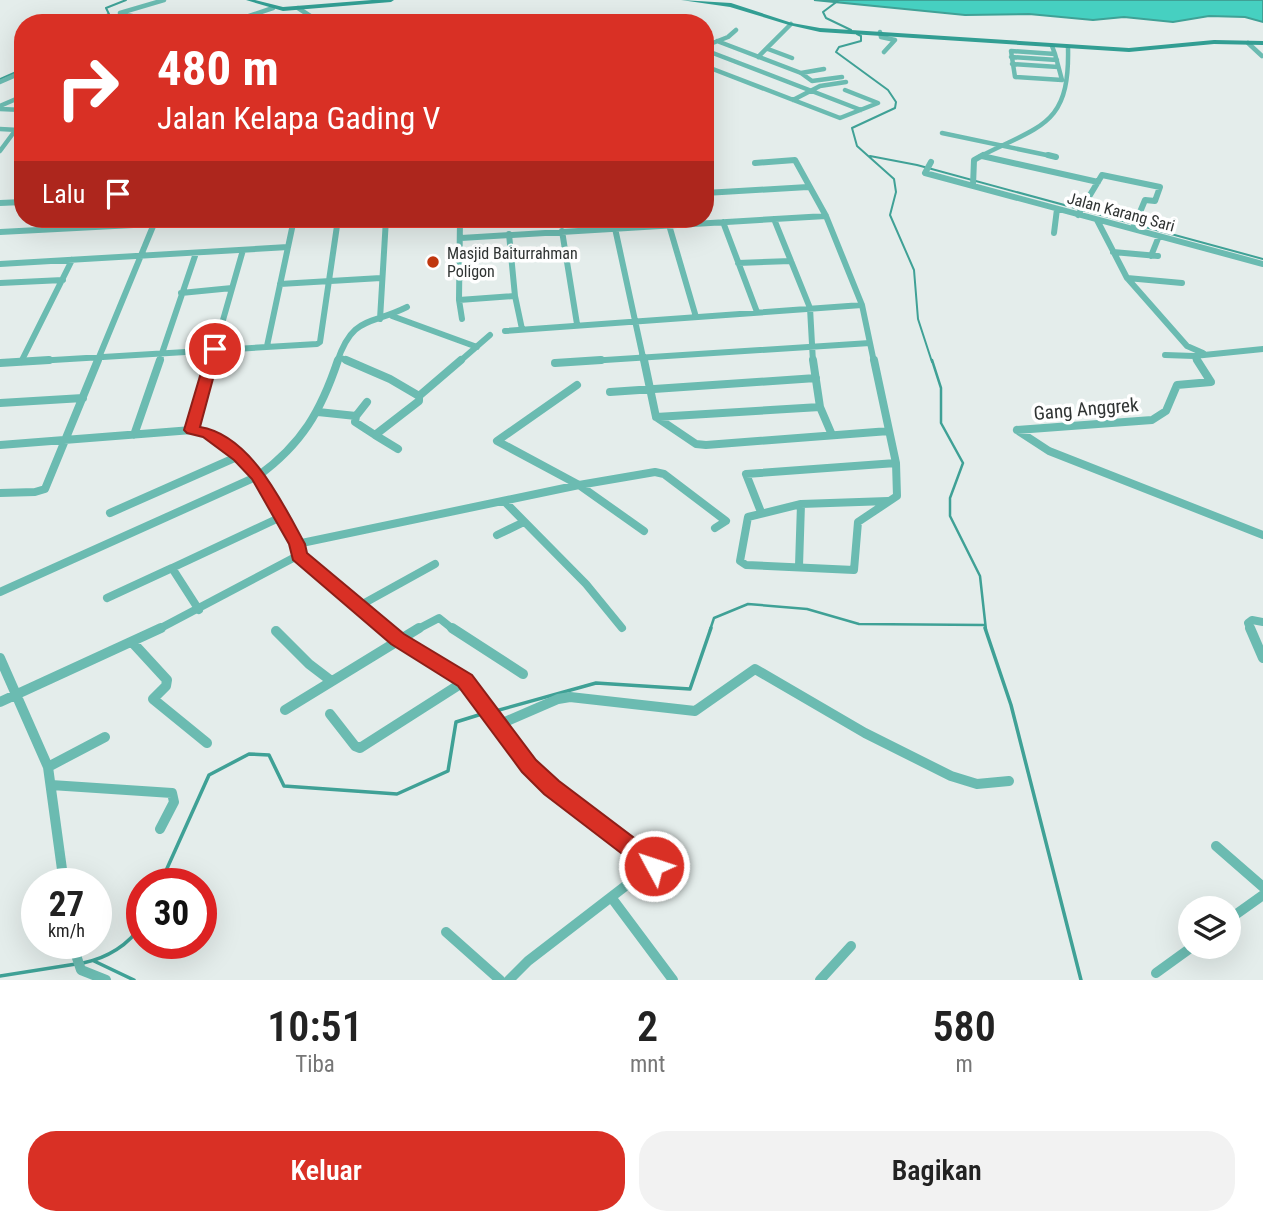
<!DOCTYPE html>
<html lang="id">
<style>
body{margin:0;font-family:"Roboto Condensed",sans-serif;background:#f2f2f2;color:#222;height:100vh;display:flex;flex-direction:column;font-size:26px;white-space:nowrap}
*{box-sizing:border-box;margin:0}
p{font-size:23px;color:#767676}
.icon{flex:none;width:38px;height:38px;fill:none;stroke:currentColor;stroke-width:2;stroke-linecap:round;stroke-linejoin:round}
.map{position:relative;height:980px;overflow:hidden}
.panel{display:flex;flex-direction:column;background:#fff;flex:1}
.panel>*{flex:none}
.banner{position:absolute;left:14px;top:14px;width:700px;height:214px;border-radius:28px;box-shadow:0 7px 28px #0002;background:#d93025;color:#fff;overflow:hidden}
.fabs{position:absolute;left:1178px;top:896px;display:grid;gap:14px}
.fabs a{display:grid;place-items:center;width:63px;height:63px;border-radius:50%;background:#fff;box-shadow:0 7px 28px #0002;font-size:35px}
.speed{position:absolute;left:21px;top:868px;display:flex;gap:14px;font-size:35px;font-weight:700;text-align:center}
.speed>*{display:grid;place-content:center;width:91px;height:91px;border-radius:50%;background:#fff;box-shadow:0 7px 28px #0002;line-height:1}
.speed small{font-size:18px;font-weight:400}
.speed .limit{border:10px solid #d22;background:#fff;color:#111}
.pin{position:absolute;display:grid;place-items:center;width:60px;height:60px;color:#fff;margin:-30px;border:4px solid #fff;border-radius:50%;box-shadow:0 2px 7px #0007}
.me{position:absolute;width:77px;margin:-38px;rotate:310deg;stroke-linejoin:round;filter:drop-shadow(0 0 5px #0008)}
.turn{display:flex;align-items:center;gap:24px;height:147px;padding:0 28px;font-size:32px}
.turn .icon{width:91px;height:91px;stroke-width:2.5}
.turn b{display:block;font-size:49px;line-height:60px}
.then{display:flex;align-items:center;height:66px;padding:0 28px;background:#0003;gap:14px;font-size:26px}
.eta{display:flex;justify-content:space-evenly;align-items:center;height:119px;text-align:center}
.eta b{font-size:42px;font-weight:600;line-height:49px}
.primary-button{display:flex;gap:14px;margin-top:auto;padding:14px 28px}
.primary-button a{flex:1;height:80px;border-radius:28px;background:#d93025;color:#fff;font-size:28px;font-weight:600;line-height:80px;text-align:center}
.primary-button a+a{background:#f2f2f2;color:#222}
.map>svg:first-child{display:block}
.water{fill:#46d0c1;stroke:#3fa196;stroke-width:2}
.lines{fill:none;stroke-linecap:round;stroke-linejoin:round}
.stream-far2{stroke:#3fa196;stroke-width:2}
.stream-far1{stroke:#3fa196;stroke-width:2.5}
.stream{stroke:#3fa196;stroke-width:3.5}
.street-far3{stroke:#6bbbb1;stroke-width:4.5}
.street-far2{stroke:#6bbbb1;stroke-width:6}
.street-far1{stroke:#6bbbb1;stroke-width:8}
.street{stroke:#6bbbb1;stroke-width:10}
.secondary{fill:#329e93;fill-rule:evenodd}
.route{fill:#d93025;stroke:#8d1f18;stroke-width:2}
.poi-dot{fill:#c0370f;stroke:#fff;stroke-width:2.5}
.labels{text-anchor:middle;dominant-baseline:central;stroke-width:7;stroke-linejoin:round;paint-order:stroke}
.far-street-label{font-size:16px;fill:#303433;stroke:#fff}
.far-poi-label{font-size:16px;fill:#303433;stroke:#fff;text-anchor:start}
.street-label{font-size:19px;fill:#303433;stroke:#fff}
</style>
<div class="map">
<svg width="1263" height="980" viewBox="0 0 1263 980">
<rect width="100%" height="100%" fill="#e4edeb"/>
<path class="water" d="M814,0H1263V22L1245,17L1209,16L1173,22L1124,17L1093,20L1029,14L965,15Z"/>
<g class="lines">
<path class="stream-far2" d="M839,0L823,12L826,18L851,30
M100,23V18L109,14L106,8L126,0
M857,34L861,36V41L839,47L836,52L888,90L896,102L895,108L852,128L857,146L894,179L896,192L890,215L914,270L918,319L932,362
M0,79L23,69
M870,156L917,165L1263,259"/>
<path class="stream-far1" d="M932,360L941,388V423L963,463L950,498V516L980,576L986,630
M710,630L714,618L748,604L807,609L859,624L984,625"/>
<path class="stream" d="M985,628L1011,705L1081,980
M492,712L596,683L690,689L711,628
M160,884L209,775L249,754L269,755L284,786L397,794L448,771L456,722L485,713
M94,961L134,980
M83,963C107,958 129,945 142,924
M0,976L76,964"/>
<path class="street-far3" d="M298,8L318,21
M120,13L164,0
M120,14L173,23
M293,19L306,16
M228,23L273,8
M880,32L881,37L895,40L884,52
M717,41L801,73L812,81L842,77
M1248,43L1262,56
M705,46L728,37L736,30
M1052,46L1055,54
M768,49L792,58
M705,50L861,110
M1011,51L1055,54L1062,80L1015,77Z
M758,57L791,24
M1011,57L1057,60
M1012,64L1058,67
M705,66L840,118L878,103L845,90
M801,73L824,69
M0,82L23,72
M793,100L820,86L846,82
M0,106L23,96
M0,109L23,110
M0,129L18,130
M942,133L1056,157
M0,151L23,120
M982,156L987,157
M979,157C1041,125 1070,126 1068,47"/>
<path class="street-far2" d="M1048,155L1056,157
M982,156L1098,182
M931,162L925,173L1263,264
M755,163L795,160L826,216L862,305L874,362
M973,186L974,160L983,155
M705,193L808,187
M0,203L23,202
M1078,215L1102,175L1160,187L1155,201L1145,200L1133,229
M460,219L459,300L462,319
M613,219L644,362
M774,219L810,308L813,362
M1097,220L1127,278L1182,283
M723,222L757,312
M669,225L696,317
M562,231L577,324
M0,232L248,219
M1054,233L1057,209
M509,234L515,296L522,329
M461,238L826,216
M1113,252L1158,256
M1151,256L1159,236
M738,263L791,261
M0,264L288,247
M1128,279L1187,346L1203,353
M0,283L63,280
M280,284L381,278
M181,293L232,288
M459,300L515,296
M392,316L477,347
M380,319L386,219
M505,331L862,305
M267,346L294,219
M1165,355L1194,356
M339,357L350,362
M20,362L317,344L320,342L338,219
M21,362L72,260
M97,362L156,219
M159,362L196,253
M211,362L243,250
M337,362C353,315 369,326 407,307
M459,362L490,335
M574,362L870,343
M1198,362L1194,356L1263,349"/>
<path class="street-far1" d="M346,360L390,379L419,396
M644,360L656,417L696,444L706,445L889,431
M813,360L820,407L832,435
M874,360L896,463L897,496L858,522L854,570L746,565L740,561L748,517L801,504L888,501
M0,363L49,360
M555,363L601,360
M577,385L497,441L579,485L644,531
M610,392L816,378
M367,402L356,416L355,422L375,435
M0,403L83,398
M318,412L356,416
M656,417L820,407
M192,430L212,360
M1017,430L1152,420L1166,411L1177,385L1211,382L1197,360
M1017,430L1049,451L1263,535
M134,435L160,360
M0,445L192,430C249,440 271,500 297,544L299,555L387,630
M398,449L375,435L419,401V396L461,360
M0,493L35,492L45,489L98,360
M504,501L586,584L622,628
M761,512L746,474L896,463
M110,513L239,456
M497,535L524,522
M297,544L579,485L655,472L664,474L726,521L715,528
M799,566L801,504
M0,592L258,476C302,444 321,411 338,360
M107,598L172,568
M359,606L435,564
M199,610L172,568L281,517
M157,630L299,555
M416,630L439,618L454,630
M1251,630L1248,623L1252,620L1263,622"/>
<path class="street" d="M385,628L465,681L529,766L552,787L654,864L528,961L509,980
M452,628L523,674
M1250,628L1263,658
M276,631L309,664L330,680
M133,643L167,680L166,686L153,699L207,743
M0,658L48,767L64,884
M0,702L161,628
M285,710L419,628
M330,714L355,746L360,748L465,681
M498,725L558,699L570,697L695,711L755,669L865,733L951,776L977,784L1009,781
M48,767L105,737
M51,785L172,793L174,802L160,829
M1216,846L1263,887
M611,897L673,980
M1228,920L1263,895
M446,932L500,980
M72,943L81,970L106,980
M1156,973L1192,947
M820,980L851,946"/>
<path class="secondary" d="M246,0H255L283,7L372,0H394L391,2L283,11Z
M681,0L731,3L792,23L820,28L1129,48L1214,40L1263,41V45L1214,44L1129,52L820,32L789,25L730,7Z"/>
</g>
<path class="route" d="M215,345L221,349L200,427C251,435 283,504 305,544L307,553L404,634L472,675L536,760L559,781L662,859L665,866L662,873L654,876L647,873L544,794L522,772L458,686L391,644L293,560L289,544L252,479L234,460L203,437L187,433L184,430L208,349Z"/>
<circle class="poi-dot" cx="433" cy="262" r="7"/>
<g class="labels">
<g class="far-street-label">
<text transform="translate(1121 212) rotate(15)">Jalan Karang Sari</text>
</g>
<g class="far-poi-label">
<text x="447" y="253">Masjid Baiturrahman<tspan x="447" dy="18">Poligon</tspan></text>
</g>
<g class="street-label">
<text transform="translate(1086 409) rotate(-5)">Gang Anggrek</text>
</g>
</g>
</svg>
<div class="fabs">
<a><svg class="icon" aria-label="layers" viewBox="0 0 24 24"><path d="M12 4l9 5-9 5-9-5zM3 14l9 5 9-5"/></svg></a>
</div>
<div class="speed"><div>27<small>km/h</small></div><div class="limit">30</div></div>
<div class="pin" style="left:215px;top:349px;background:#d93025"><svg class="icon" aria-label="arrive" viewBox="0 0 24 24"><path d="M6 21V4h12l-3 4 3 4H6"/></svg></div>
<svg class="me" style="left:654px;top:866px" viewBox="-20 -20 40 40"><circle r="17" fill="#d93025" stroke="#fff" stroke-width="3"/><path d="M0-11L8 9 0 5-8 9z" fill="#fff"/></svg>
<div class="banner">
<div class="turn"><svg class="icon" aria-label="right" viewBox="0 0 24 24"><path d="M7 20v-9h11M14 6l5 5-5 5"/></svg><div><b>480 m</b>Jalan Kelapa Gading V</div></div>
<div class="then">Lalu<svg class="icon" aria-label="arrive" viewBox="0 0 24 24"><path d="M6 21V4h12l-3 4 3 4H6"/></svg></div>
</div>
</div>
<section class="panel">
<div class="eta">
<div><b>10:51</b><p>Tiba</p></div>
<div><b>2</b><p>mnt</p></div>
<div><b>580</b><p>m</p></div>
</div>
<div class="primary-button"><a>Keluar</a><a>Bagikan</a></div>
</section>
